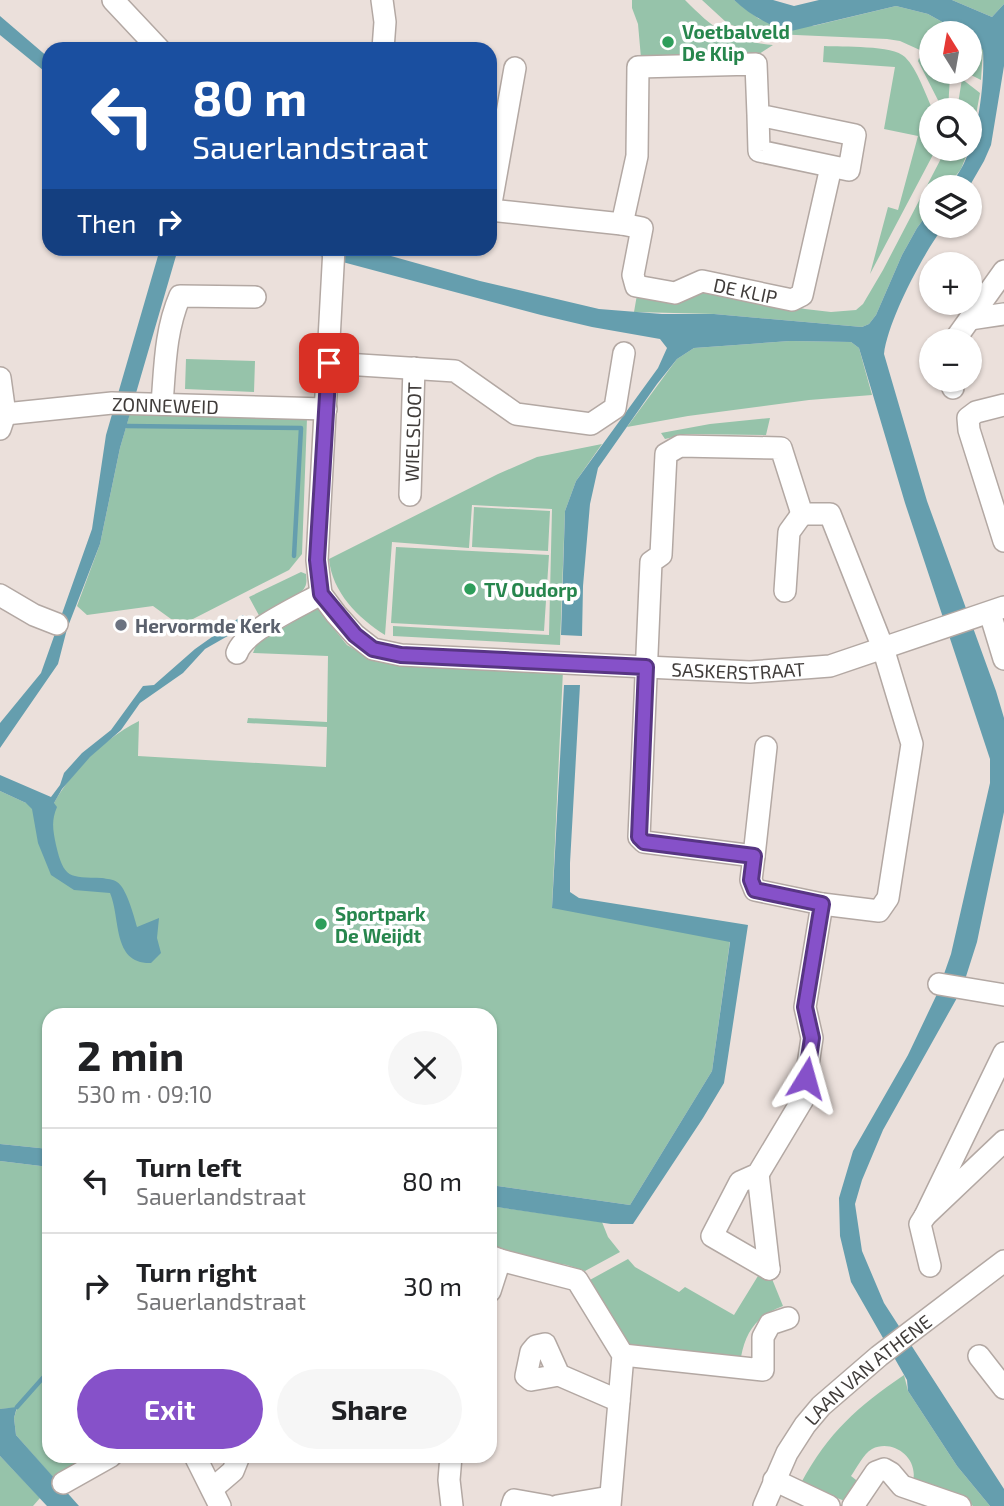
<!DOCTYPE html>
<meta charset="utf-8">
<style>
body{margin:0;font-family:"Exo 2",sans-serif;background:#f6f6f6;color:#202124;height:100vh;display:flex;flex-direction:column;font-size:26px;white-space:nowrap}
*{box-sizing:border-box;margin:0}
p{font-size:23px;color:#757577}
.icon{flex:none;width:38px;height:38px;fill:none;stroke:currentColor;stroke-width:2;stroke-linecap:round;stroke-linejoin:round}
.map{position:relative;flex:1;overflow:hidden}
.sheet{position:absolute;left:42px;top:1008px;width:455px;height:455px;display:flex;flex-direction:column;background:#fff;border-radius:21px;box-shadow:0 2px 5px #0004}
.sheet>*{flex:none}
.guide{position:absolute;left:42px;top:42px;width:455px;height:214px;border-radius:21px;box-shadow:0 2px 5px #0004;background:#1a4fa0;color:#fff;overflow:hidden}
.needle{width:46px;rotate:349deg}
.tools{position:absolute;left:919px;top:21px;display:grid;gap:14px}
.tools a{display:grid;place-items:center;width:63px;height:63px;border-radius:50%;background:#fff;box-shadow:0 2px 5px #0004;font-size:35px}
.pin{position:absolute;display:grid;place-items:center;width:60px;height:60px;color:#fff;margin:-30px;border-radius:14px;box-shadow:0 4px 10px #0006}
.me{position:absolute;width:77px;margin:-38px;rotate:8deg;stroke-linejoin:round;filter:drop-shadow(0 0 5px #0008)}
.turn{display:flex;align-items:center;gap:24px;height:147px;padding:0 35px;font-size:32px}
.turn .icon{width:91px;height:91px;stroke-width:2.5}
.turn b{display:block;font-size:49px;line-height:60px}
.then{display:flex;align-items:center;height:66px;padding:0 35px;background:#0003;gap:14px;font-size:26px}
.round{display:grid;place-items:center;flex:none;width:74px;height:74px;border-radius:37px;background:#f6f6f6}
.head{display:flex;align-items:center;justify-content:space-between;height:119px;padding:0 35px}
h1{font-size:42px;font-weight:700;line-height:52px}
.cta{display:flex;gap:14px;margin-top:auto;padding:14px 35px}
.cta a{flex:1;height:80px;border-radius:42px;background:#8651c9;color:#fff;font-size:28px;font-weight:700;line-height:80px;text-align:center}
.cta a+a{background:#f6f6f6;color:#202124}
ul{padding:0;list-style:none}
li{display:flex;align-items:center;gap:21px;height:105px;padding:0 35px;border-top:2px solid #e0e0e0}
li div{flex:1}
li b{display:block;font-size:26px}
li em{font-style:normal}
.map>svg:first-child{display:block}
.green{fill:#96c3aa}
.water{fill:#659eae}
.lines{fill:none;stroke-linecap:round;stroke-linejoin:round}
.stream{stroke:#659eae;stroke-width:4.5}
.minor-casing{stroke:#b3a8a3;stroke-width:24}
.minor{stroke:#fff;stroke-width:21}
.route-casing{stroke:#573583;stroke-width:18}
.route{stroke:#8651c9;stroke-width:12}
.leisure-dot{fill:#2e9e5b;stroke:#fff;stroke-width:2.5}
.worship-dot{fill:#6b7280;stroke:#fff;stroke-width:2.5}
.labels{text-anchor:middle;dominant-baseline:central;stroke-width:7;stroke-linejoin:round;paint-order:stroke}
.leisure-label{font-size:19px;font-weight:bold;fill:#27864d;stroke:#fff;text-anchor:start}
.street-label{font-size:19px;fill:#403c3a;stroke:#fff}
.worship-label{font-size:19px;font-weight:bold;fill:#5b616d;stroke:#fff;text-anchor:start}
</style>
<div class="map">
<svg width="1004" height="1506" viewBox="0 0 1004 1506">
<rect width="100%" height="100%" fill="#ebe0db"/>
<path class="green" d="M632,0H685C716,31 729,41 773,45L759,54L641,58L638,24L632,8Z
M702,0H734L759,19L813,26L896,6L928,14L962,33H931V55L900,41L887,39L752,33L727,23Z
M952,0H1004V4L992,17Z
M972,39L983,49L981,80L965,72H970V45Z
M824,46C842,47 893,45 905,57C918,70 925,94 933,110H931V149H936L870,274L888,207L898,210L918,136L884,129L895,67L823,62Z
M919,58L931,65V72H944L950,76L948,110H943L918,61Z
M962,79L980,93L970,148V110H957Z
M946,149H969L961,169L947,187H931V209L917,228L902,255L876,315L869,324L862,327L714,314L634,312L638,289H707L805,309L831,312L856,310L863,304L883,270Z
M790,341L851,342L859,348L872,395L809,400L688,416L627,427L671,367L677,359L694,348Z
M186,359L255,361L254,392L185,389Z
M130,413L307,418L302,554L289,570L191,620L171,619L153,606L87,615L77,606L100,544L120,448Z
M770,418L766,435L686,434L665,439L661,433L710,424Z
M602,444L576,481L565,511L560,645L393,636V626L549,635L552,509L472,505L469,548L392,542L385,635C358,618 332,592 329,559L498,474L537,457Z
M474,507L550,511L548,551L472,547Z
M396,547L549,555L544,631L391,623Z
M301,572L306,574C307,582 307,588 299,593L301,595L262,621L249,597Z
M317,608L347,645L377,662L563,670L552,907L730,941L712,1071L630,1205L490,1185V1015H49V1149L0,1144V791L26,803H54C73,769 105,738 139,721L138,756L326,767L327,727L247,723L248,718L327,722L328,656L253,653L257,643Z
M0,1161L49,1167V1456H91L57,1482L16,1435L14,1418L17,1408L0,1409Z
M490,1206L602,1222L608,1237L620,1252L585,1271L567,1265L491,1253Z
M628,1259L635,1267L679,1292L685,1287L734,1315L761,1271L770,1274L783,1306C757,1316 746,1331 741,1357L624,1344L588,1281Z
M904,1375L908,1391L957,1466L990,1506H973L965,1500L912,1484C921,1460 894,1438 872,1449C863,1454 857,1468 851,1476L860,1483L847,1502L801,1483C829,1432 857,1407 904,1375Z
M0,1456L40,1498L33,1506H0Z"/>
<path class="water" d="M734,0H773L794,6L819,0H952L992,17L1004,4V66L991,145L984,161L969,187H947C952,181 957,176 961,169C978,140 985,83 983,50L970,37V33H962L928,14L896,6L791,31C769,26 750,15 734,0Z
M0,16L49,58V75L0,35Z
M931,209V226H944C923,254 888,320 884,354L927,501L996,691L1004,718V812L977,942L962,989L883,1130L862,1180L855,1204L862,1251L884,1303L1004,1489V1506H990L957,1466L908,1391L907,1380L851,1282L840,1236L839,1198L853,1151L908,1055L937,994L951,954L990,783V759L905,503L859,348L851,342L790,341L694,348L677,359L657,384L598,468L590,504L583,586L582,636L561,635L565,511L576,481L658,368L667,348L660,339L592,327L541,315L294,249H366L480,281L599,309L662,314H714L862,327L869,324L876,315L902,255L917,228Z
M160,249H178L120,448L100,544L67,629L58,664L0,748V723L41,673L92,529L106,435Z
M243,615L248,622L247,625L205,649L183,673L140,703L121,730L90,757L62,789L54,803L57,807C51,821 53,830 56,845C64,879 69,877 102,878C107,879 113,879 117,882C126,887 134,916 137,927L159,918L157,938L161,953L151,963C112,964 121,919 110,893L74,890L51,875L38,843L32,809L26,803L0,791V775L51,797L60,785L64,773L82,753L111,730L143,686L154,685L195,649Z
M564,685H580L570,863V892L579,898L748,925L724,1083L703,1118L633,1224H611L490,1206V1185L630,1205L712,1071L730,942L552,908Z
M0,1144L49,1149V1167L0,1161Z
M17,1407L14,1418L16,1435L79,1506H47L0,1456V1409Z"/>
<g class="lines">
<path class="stream" d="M127,426L301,428L294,556
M17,1407L49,1371"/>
<defs>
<g id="minor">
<path d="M113,0L159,49"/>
<path d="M382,0L385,22L383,49"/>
<path d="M490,209L515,68"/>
<path id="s1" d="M490,210L622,224L642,228L633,275L636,286L675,293L702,281L792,300L802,295L831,167"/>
<path d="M622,224L637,156L638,67L756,64L758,115L855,135L849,170L759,151L758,115"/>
<path id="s2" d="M334,248L317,560L321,594L336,614L355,635L373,649L401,655L750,672L830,666L1004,607"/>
<path d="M970,319L1004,314"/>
<path d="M954,341L1004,271"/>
<path d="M329,363L455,371L516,414L591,424L615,408L624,353"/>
<path d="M0,378L5,414L0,429"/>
<path d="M950,380L953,388"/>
<path d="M162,404C165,367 165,331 180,296L255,297"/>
<path d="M1004,405L976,412L968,418L969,430L1004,541"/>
<path id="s3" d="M5,414L112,403L326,409"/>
<path d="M680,446L781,448L802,514H830L883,648L912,744L888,898L879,911L822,904L755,890L751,880L754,856L644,842L639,837L651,562L661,555L666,454Z"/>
<path id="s4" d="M410,495L414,368"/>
<path d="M785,591L789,532L802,514"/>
<path d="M0,595L34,615L57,624"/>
<path d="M990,613L1004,659"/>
<path d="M237,653C244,631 300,606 321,594"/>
<path d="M754,856L766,747"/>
<path d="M939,984L1004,995"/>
<path d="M1004,1053L925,1216L1004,1141"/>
<path d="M758,1174L769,1269"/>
<path d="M925,1216L920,1224L930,1266"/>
<path d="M490,1256L500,1260L490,1291"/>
<path d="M500,1260L577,1280L623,1355L610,1506"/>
<path d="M769,1269L712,1236L740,1182L758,1174L803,1099L812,1038L805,1007L822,904"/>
<path d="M623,1355L763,1370V1337L770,1324L788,1318"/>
<path d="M979,1356L1004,1388"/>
<path d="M559,1375L531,1380L526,1376L531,1352L536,1346L545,1344L559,1375L619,1401"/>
<path d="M195,1456L220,1506"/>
<path d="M451,1456L449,1480L452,1506"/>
<path d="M774,1480L829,1506"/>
<path d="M63,1483L111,1456"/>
<path d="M212,1489L233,1471L239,1456"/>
<path d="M512,1506L514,1500L548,1506"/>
<path d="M557,1506L610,1497"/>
<path id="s5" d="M764,1506L787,1453L805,1425L821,1406L879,1356L1004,1261"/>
<path d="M853,1506L876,1472L884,1469L891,1473L902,1486L960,1506"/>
</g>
</defs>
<use href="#minor" class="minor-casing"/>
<use href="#minor" class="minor"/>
</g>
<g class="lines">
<defs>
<path id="route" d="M329,363L317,560L321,594L355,635L373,649L401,655L646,667L639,837L644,842L754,856L751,880L755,890L822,904L805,1007L812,1038L806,1078"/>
</defs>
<use href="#route" class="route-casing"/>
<use href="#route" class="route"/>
</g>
<g class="leisure-dot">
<circle cx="668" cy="42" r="7"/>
<circle cx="470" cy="589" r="7"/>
<circle cx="321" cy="924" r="7"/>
</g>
<circle class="worship-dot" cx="121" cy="625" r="7"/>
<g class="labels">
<g class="leisure-label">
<text x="682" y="31">Voetbalveld<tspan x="682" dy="22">De Klip</tspan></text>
<text x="484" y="589">TV Oudorp</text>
<text x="335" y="913">Sportpark<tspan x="335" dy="22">De Weijdt</tspan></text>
</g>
<g class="street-label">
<text stroke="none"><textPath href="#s1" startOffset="326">DE KLIP</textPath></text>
<text stroke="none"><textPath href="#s3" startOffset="161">ZONNEWEID</textPath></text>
<text stroke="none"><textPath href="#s4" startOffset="63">WIELSLOOT</textPath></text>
<text stroke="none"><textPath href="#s2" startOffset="789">SASKERSTRAAT</textPath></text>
<text stroke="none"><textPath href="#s5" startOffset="175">LAAN VAN ATHENE</textPath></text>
</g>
<g class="worship-label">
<text x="135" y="625">Hervormde Kerk</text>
</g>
</g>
</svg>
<div class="tools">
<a><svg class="needle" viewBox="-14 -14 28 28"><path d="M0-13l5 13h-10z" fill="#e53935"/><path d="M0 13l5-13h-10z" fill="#757577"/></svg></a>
<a><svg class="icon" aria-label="search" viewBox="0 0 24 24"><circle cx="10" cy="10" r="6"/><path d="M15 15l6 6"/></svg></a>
<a><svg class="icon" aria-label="layers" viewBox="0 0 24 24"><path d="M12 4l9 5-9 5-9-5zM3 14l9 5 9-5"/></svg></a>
<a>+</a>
<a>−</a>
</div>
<div class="pin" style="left:329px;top:363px;background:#d93025"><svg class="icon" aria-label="arrive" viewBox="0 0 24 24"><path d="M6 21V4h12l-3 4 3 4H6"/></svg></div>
<svg class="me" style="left:806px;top:1078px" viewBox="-20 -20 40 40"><path d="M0-17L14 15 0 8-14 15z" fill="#8651c9" stroke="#fff" stroke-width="4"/></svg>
<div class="guide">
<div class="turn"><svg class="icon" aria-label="left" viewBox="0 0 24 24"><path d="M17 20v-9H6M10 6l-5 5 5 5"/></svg><div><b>80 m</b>Sauerlandstraat</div></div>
<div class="then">Then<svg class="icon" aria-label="right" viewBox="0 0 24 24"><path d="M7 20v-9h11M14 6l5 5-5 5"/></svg></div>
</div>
<section class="sheet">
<div class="head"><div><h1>2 min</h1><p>530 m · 09:10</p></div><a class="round"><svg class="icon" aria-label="close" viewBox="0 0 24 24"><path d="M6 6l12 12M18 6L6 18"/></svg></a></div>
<ul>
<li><svg class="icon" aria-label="left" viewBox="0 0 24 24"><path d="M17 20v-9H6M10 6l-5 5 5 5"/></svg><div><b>Turn left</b><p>Sauerlandstraat</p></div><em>80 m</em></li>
<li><svg class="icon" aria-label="right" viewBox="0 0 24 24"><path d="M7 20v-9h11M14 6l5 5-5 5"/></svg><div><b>Turn right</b><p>Sauerlandstraat</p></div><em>30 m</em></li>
</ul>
<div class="cta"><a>Exit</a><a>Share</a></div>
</section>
</div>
